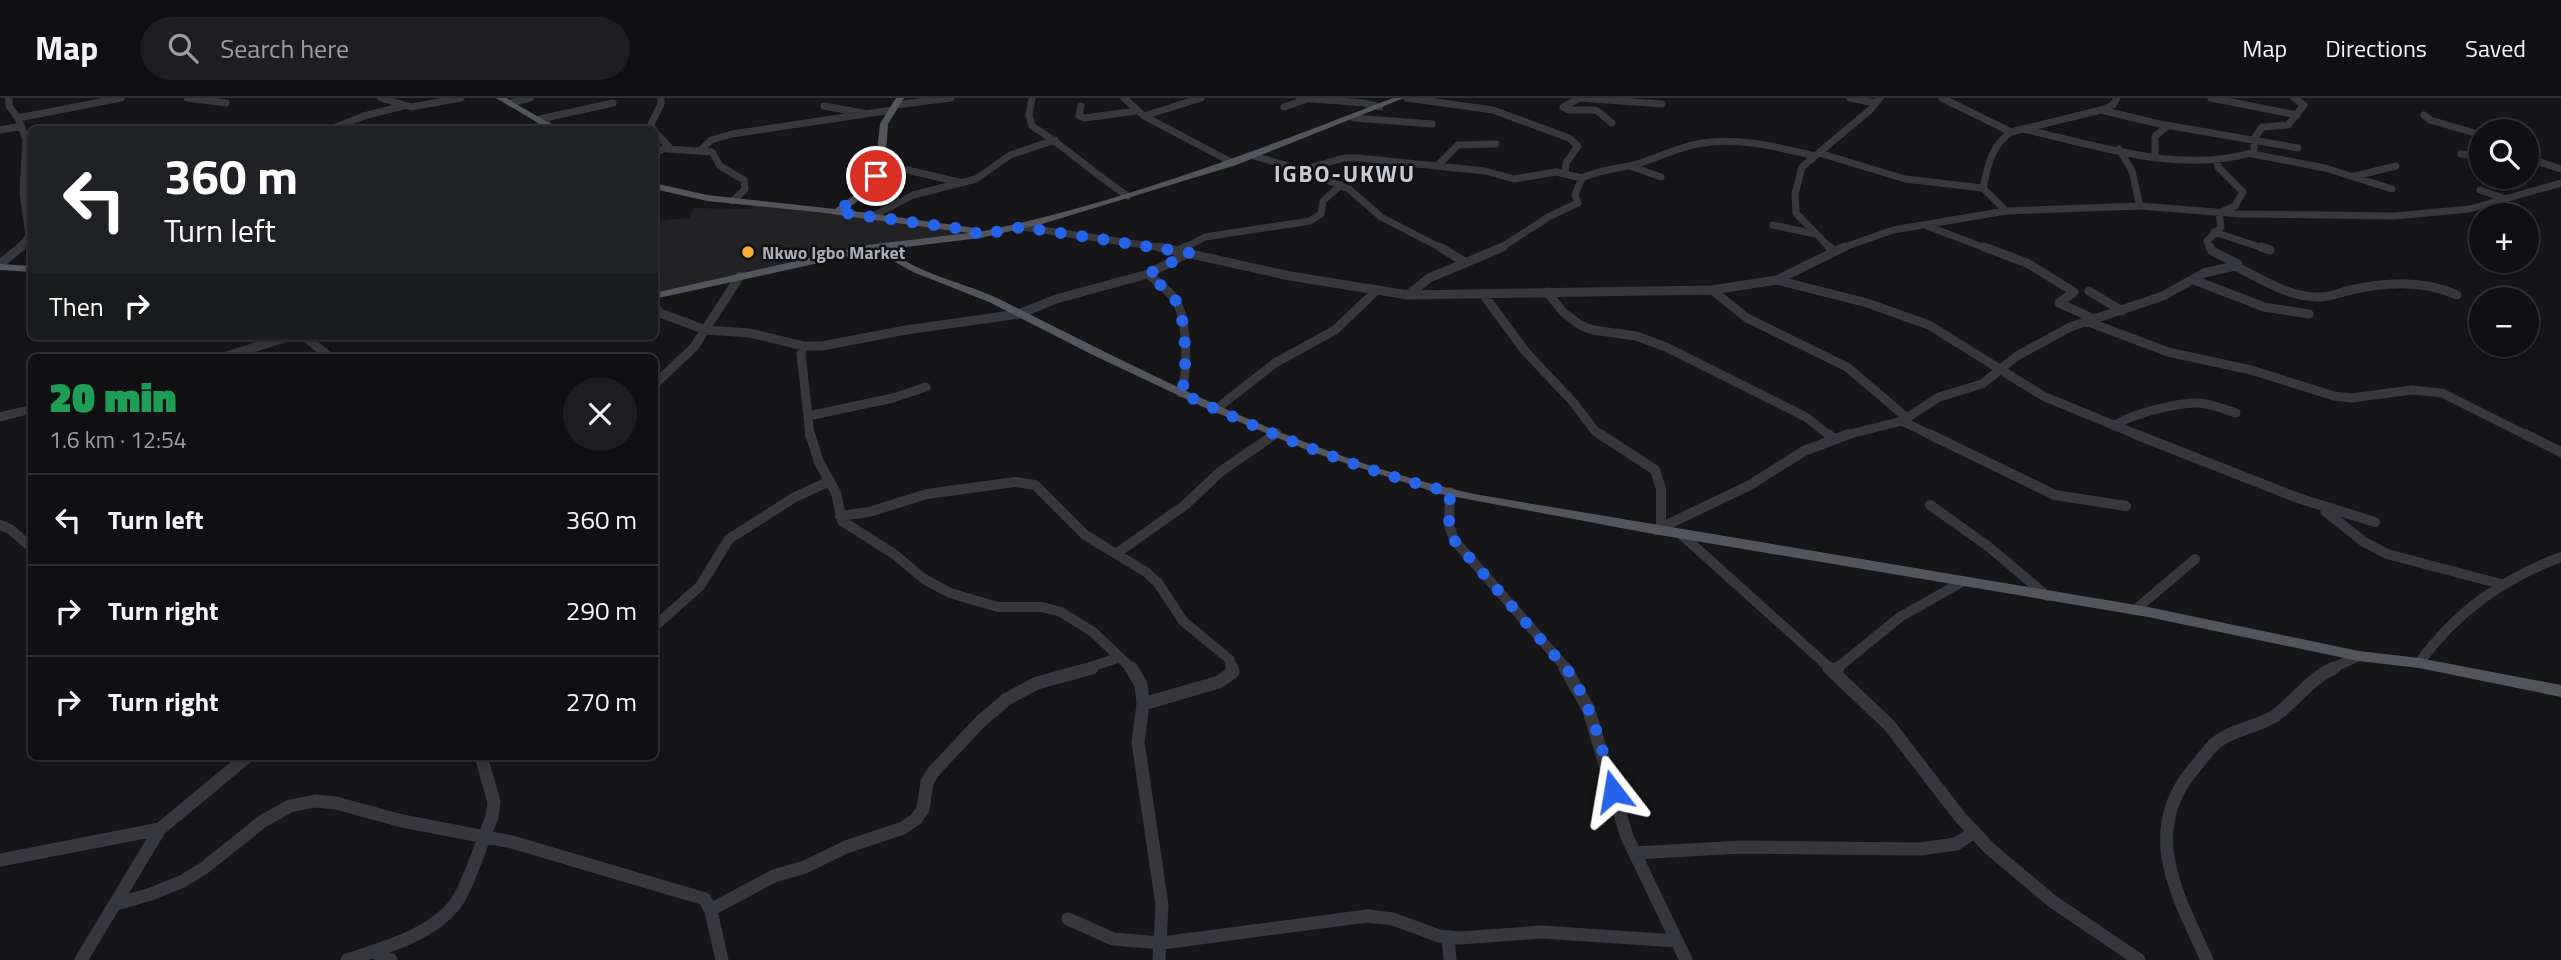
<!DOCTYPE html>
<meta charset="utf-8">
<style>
body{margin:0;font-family:"Titillium Web",sans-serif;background:#1e1e20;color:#f1f3f6;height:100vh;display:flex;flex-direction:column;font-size:26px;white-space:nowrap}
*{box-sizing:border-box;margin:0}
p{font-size:23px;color:#9c9d9f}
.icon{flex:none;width:38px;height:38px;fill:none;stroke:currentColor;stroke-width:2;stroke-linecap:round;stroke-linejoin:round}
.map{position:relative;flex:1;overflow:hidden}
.side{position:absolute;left:28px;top:256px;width:630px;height:406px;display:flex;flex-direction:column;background:#101012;border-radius:10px;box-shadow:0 4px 10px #0003,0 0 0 2px #303032}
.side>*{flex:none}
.top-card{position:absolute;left:28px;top:28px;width:630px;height:214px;border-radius:10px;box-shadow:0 4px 10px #0003,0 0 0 2px #303032;background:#202124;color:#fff;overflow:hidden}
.tools{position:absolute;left:2469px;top:21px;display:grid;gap:14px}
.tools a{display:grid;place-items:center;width:70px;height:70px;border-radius:50%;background:#101012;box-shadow:0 4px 10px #0003,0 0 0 2px #303032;font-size:35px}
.pin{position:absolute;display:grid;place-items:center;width:60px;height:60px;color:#fff;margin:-30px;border:4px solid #fff;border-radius:50%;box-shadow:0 2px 7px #0007}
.me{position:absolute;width:77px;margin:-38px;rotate:346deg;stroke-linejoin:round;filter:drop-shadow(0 0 5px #0008)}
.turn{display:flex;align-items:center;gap:24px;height:147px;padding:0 21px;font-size:32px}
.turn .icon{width:91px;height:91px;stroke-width:2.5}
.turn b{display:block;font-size:49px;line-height:60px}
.then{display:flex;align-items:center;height:66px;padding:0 21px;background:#0003;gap:14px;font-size:26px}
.round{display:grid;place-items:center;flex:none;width:74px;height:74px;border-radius:37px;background:#1e1e20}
.headline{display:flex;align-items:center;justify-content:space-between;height:119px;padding:0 21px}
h1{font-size:42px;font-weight:800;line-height:52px;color:#1e9e55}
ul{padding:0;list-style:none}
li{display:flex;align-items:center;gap:21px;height:91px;padding:0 21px;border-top:2px solid #303032}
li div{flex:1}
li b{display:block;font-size:26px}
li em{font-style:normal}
header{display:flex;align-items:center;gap:42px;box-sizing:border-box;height:98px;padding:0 35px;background:#101012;border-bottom:2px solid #303032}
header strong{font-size:33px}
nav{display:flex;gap:38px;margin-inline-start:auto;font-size:24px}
.search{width:490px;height:63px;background:#1e1e20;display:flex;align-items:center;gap:18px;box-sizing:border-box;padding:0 24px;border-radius:38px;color:#9c9d9f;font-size:26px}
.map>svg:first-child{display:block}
.built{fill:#222225}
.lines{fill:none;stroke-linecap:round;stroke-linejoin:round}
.minor-far3{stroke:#37383d;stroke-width:7}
.minor-far2{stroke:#37383d;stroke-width:9}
.minor-far1{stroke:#37383d;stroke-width:10}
.minor{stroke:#37383d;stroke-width:13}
.major{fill:#53555c;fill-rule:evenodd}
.route{stroke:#2563eb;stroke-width:12;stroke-dasharray:0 21.6}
.poi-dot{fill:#f2b134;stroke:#111113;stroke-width:2.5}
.labels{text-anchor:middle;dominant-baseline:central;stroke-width:5;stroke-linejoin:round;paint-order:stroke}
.far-poi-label{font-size:18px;font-weight:bold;fill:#a8adb8;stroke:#111113;text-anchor:start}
.far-district-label{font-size:23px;font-weight:bold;letter-spacing:2px;fill:#c9ccd4;stroke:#111113}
</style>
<header>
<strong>Map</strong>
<div class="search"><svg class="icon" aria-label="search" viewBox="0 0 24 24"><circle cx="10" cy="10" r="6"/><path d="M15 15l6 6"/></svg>Search here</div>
<nav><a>Map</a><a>Directions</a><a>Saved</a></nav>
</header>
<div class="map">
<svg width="2561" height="862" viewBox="0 0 2561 862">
<rect width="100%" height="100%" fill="#161618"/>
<path class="built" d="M756,106L963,133L964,137L907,142L655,195L654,123L689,120L694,110L750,111Z"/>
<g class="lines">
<path class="minor-far3" d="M9,0V8L18,20L26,41L23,94L29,138L19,151
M187,0L226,5
M381,0L411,9L461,0
M1032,0L1029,17L1032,28C1066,49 1094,76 1128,98
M1124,0L1144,18L1233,65
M1300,0L1364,5L1380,9
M1407,0L1493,12L1569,40L1578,48L1566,65L1565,75
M1850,0L1875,5
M1942,0L2011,34
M2211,0L2297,17
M510,5L530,0
M895,7L951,0
M824,8L863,15
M1081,8L1079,18L1085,20L1136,13
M1284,9L1307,1
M2101,12L2168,28L2155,38V57
M2424,17L2430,22L2482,37
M1144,18L1201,0
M18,20L121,0
M1354,20L1432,26
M540,21L613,5
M1612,25L1596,12H1569L1563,9L1580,0L1662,6
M2166,27L2298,50
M2023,31C2096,47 2180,77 2254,54V41L2262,29L2288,27L2304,7L2294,0
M0,32L21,28
M328,32L364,18L403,8
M524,32L548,26
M653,32L651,26L661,6V0
M654,33L669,49L654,55
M668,51L712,54L720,68L744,82L745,91L733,103
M702,51L711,42L732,36L892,12
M2119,51L2132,73L2140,108
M1819,55L1905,81L1983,90
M2252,56L2325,70L2392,91
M2461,56L2482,58
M1254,58L1302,72L1349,91L1381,119L1443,151
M2527,60L2561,71
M1438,67L1458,47L1496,46
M1630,68L1661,79
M880,70L903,71L963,85
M1302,72L1344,60H1359L1485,73L1514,81L1556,74L1582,80
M2355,78L2396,68
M2480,92L2503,100
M2006,113L1983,90C1988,67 1991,48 2011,34L2101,12L2113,7L2117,0
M871,119L913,97L976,81L1010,57L1055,42
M1773,127L1815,136
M1927,128L1988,151
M1022,129L1171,151
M2214,134L2266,151
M1182,151L1205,139L1310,123L1321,116L1323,103L1341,87
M1499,151L1550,118L1578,105L1575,97L1582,80C1600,71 1621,71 1640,65C1659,59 1677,50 1697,46C1736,38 1777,49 1815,58
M1831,151L1796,115L1795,96L1802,69L1870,12L1880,0
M1839,151L1893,132L2006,113L2140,108L2240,116L2394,118L2470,111L2561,85
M2211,151L2207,143L2221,129L2219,115L2235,108L2243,94L2218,69L2217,62"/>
<path class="minor-far2" d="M1159,149L1290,178L1408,197L1712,192L1777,182L1844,149
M1440,149L1466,165
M1829,149L1833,153
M1984,149L2027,165L2074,194L2059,205L2094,221
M2210,149L2212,153L2238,166L2235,168C2261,181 2290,200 2320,199C2331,199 2341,194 2351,192C2386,184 2424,182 2457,197
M2261,149L2270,152
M1180,152L1186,149
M0,166L21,149
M1148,176C1157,184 1169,192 1176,203C1188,223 1188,273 1181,295
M1777,182L1867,205L1929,227L2043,298L2140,338
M2194,182L2264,209L2309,216
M1712,192L1747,220L1847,269L1907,320
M2089,193L2122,213
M1547,194L1563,214L1580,227L1593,232L1636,238L1666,249L1806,319L1830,338
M1483,196L1525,253L1573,304L1595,333L1602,338
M1408,197L1429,180L1503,149
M654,208L660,215L706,232L750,235L804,248H822L906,232L1019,216L1056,201L1148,176L1190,154
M2086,223L2168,254L2251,272L2334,298L2351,300L2412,292L2442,295L2528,338
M304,238L330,259
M804,248L801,255L810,338
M223,259L291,238
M654,287L694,249L740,178
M1216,311L1275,265L1335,232L1376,193
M808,318L893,300L926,289
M0,319L32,311
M1902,323L1933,338
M2114,328C2131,316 2178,304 2199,305C2212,306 2224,311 2236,315
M1273,338L1277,335
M1842,338L1902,323L1939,299L1982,286L2017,258L2070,229L2163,198L2204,175L2235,168"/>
<path class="minor-far1" d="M810,336L819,364L836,395L842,423L894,456L924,481L950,495L998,509H1042L1061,514L1093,534L1132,571
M1600,336L1655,372L1661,391V427
M1828,336L1833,340
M1929,336L2055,397L2126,408
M2135,336L2298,400L2375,424
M2525,336L2561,354
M1450,394L1449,427L1454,442L1567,571
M1930,407L1989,449L2047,498
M2325,413L2364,444L2387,456L2501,486
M840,418L869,414L927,396L1015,384L1035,387L1085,437L1146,474L1158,485L1183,523L1229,561L1232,571
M0,427L10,431L32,450
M1656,432L1750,387L1804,353L1849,336
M1683,438L1831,571
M1117,455L1185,407L1220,374L1275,336
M2135,512L2195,461
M654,529L700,488L729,441L795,399L830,383
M2419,565C2456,514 2502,481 2561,459
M1085,571L1120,559
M1836,571L1900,519L1962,484
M2330,571L2359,558"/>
<path class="minor" d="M1131,570L1141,586L1143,606L1138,644L1162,807L1159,862
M1565,570L1588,610L1627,739L1686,862
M1829,570L1889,627L1960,719L1990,751L2052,803L2139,862
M1834,573L1838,570
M1143,606L1219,584L1233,574L1232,570
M1635,755L1742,749L1920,751L1956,746L1974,734
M0,762L160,731
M116,806L151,796L183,783L204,770L263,723L290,708L315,703L336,705L402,723L512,744L705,801L711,813L722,862
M712,811L774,778L805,769L846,749L903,730L916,721L923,711L927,684L934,673L981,623L1007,601L1037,585L1092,570
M1068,821L1113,841L1162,845L1367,818L1393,821L1439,838L1460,840L1542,834L1677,843
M1448,839L1450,862
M373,854L391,862
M81,862L160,731L248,658
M347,862C384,850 432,837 456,805C468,789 483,740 492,719L494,704L481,658
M2207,862C2177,796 2139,732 2196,668C2203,660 2209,650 2217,644C2233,631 2259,629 2276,617C2296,602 2311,580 2334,570"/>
<path class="major" d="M496,0H506L561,32H550Z
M896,0H904L888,26L885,70L881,78L864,98L846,112L975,130L979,131V134C1121,105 1258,52 1393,0H1404L1236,67L1042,126L980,140L889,151C918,177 964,184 999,201C1151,276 1306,360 1474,396L2148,509L2359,553L2419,560L2561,587V599L2419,570L2359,563L2148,519L1648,435L1440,396L1312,354L1203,309L1095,258L989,204L913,174L886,159L878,152L654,201V195L867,147L969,135L817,114L707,103L654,91V85L707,97L835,111L858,94L872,77L875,70L880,26Z
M0,166L32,168V174L0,172Z"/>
</g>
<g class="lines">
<path class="route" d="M876,78L861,96L837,114L970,132L980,137L1022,129L1190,155L1148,176C1157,185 1169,193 1176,203C1186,216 1188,281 1181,295C1263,334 1362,373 1450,394L1449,427L1454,442L1570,575C1593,612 1603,652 1613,693"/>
</g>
<circle class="poi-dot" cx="748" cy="154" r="7"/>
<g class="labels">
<g class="far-poi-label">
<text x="762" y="154">Nkwo Igbo Market</text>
</g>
<g class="far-district-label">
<text x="1345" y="75">IGBO-UKWU</text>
</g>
</g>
</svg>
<div class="tools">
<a><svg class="icon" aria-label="search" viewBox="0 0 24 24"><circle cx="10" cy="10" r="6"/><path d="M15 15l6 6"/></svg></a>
<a>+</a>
<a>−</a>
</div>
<div class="pin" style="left:876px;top:78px;background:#d93025"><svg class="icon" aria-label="arrive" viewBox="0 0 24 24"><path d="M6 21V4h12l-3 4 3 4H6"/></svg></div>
<svg class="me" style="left:1613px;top:693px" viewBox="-20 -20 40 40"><path d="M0-17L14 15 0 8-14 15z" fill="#2563eb" stroke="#fff" stroke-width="4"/></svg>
<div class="top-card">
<div class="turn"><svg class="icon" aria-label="left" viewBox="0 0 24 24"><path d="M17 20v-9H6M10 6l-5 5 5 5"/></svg><div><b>360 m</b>Turn left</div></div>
<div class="then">Then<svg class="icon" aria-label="right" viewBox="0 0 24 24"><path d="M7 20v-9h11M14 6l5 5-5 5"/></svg></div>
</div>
<section class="side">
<div class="headline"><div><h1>20 min</h1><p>1.6 km · 12:54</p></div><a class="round"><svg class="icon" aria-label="close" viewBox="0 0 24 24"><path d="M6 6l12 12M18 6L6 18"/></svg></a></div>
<ul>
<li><svg class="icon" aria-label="left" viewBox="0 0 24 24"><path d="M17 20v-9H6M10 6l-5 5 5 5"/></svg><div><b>Turn left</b></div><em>360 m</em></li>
<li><svg class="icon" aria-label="right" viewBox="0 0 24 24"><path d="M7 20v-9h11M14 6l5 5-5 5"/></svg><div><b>Turn right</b></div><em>290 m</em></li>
<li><svg class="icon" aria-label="right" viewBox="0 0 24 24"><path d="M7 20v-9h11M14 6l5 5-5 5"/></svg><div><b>Turn right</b></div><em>270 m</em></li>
</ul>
</section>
</div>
